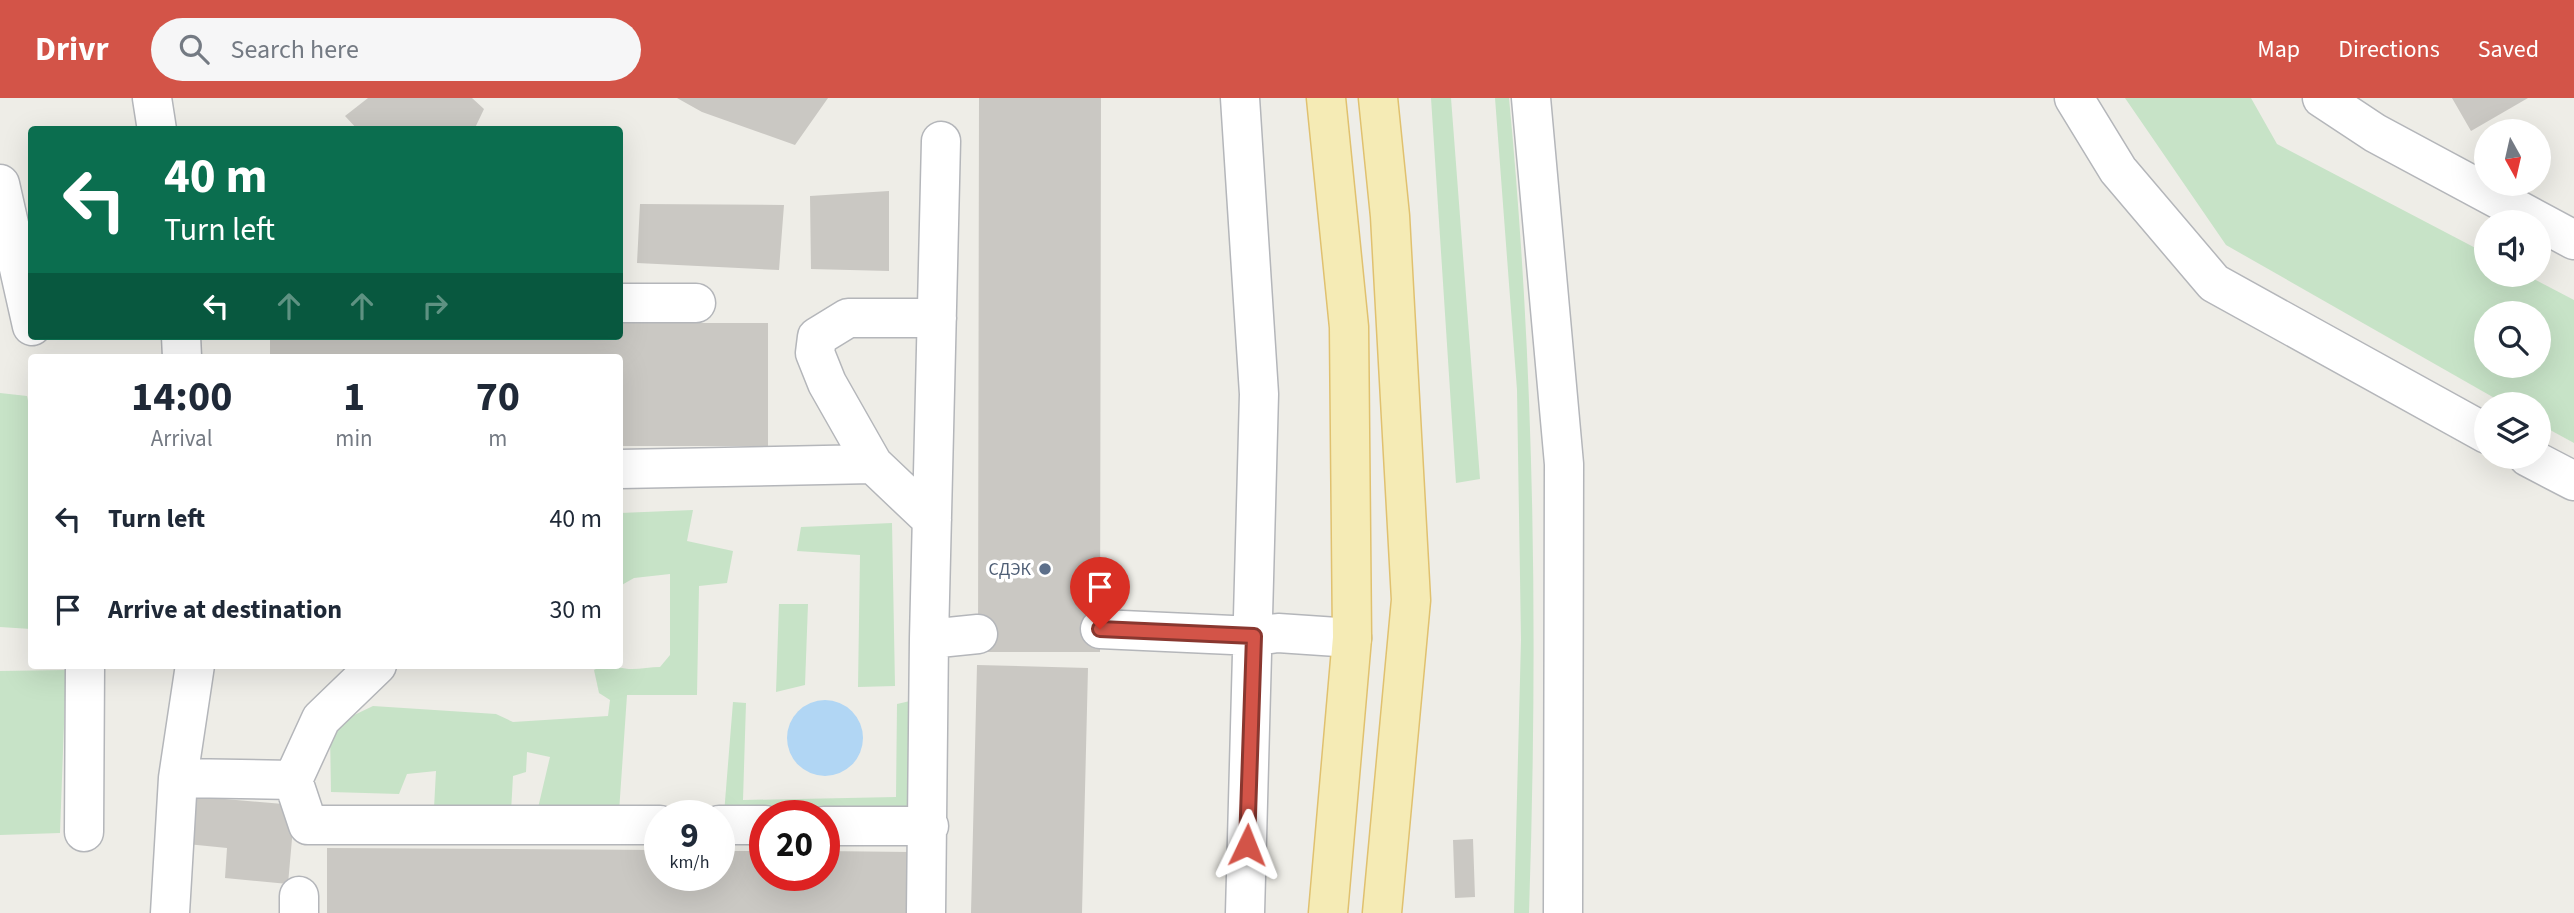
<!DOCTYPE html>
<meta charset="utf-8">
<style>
body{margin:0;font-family:"Source Sans 3",sans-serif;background:#f6f6f7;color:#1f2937;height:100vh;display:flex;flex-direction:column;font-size:26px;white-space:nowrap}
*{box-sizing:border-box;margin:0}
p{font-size:23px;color:#747a83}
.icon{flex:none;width:38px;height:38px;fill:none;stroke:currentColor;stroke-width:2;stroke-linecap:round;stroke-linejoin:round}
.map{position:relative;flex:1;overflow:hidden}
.drawer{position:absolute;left:28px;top:256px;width:595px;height:315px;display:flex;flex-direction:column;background:#fff;border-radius:7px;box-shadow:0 7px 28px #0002}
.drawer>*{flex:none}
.hud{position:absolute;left:28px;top:28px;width:595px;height:214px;border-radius:7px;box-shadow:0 7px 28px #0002;background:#0b6e4f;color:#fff;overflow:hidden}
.needle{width:46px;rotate:172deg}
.buttons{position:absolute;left:2474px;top:21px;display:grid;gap:14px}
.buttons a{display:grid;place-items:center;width:77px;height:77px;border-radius:50%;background:#fff;box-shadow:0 7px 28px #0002;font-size:35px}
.speed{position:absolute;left:644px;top:702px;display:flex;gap:14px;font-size:35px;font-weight:700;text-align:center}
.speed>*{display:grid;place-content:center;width:91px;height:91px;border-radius:50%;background:#fff;box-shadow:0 7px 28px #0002;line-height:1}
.speed small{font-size:18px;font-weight:400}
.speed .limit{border:10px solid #d22;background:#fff;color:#111}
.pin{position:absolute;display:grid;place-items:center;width:60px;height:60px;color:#fff;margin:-72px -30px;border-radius:50% 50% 50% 0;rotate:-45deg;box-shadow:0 0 7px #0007}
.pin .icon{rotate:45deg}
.me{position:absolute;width:77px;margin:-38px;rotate:2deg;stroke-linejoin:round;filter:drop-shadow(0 0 5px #0008)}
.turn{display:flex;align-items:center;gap:24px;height:147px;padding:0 21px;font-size:32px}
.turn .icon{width:91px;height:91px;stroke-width:2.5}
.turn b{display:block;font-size:49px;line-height:60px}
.lanes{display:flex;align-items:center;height:66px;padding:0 21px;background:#0003;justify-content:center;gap:35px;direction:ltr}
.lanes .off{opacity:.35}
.eta{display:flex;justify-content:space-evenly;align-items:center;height:119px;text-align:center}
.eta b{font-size:42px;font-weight:700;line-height:49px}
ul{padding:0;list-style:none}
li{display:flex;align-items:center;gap:21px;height:91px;padding:0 21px}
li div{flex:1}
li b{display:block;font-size:26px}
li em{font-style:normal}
header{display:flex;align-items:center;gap:42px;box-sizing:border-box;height:98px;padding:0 35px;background:#d35448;color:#fff}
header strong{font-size:33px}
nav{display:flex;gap:38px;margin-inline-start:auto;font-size:24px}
.search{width:490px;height:63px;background:#f6f6f7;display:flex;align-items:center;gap:18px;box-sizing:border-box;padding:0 24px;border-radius:38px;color:#747a83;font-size:26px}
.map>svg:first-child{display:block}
.green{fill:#c7e3c7;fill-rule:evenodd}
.water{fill:#b1d6f4}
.building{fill:#cac8c3}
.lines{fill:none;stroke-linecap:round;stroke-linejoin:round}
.minor-casing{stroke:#b4b6ba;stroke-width:41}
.major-casing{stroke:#e0c16f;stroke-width:41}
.minor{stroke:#fff;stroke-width:38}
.major{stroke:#f5ebb5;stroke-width:38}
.route-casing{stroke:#89372f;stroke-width:18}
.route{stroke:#d35448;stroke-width:12}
.service-dot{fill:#5c6f8a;stroke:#fff;stroke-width:2.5}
.labels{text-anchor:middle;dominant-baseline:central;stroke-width:7;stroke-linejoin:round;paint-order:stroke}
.service-label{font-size:18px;fill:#4e5e75;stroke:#fff;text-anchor:end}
</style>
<header>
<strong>Drivr</strong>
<div class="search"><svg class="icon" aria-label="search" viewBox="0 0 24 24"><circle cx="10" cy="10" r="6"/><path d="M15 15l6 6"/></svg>Search here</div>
<nav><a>Map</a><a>Directions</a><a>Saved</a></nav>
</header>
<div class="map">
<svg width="2574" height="815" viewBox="0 0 2574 815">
<rect width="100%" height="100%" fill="#eeede7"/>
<path class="green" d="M1431,0H1451L1480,381L1456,385Z
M1495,0H1509C1535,271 1538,543 1529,815H1514L1521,542L1517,292Z
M2125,0H2251L2277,46L2487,156V177H2526L2574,202V345L2539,326V306H2505L2226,147ZM2487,215H2539V268H2487Z
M0,295L27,298L31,317V531L0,529Z
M693,412L687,443L733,453L727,485L699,488L697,597H627L619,714L538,710L550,659L527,654L526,674L513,678L511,714L434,710L436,673L407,676L399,696L331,694L330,635L350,619L373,608L496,616L513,624L608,618L610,602L599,595L594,572C608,563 617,571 632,571C641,571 651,569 660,569L670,557V476L634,480L620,488V492V415Z
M892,425L895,588L858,589L860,457L797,453L801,429Z
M779,506H808L805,587L776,594Z
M66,572L60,735L0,737V573Z
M910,603L909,718L724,716L733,604L746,605L743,702L896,699L897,606Z"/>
<path class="water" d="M787 640a38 38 0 1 1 76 0a38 38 0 1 1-76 0Z"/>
<path class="building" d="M368,0H472L484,11L474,32H358L345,18Z
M677,0H828L795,47L702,14Z
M979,0H1101L1100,554H978Z
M2452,0H2528L2471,33Z
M889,93V173L811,171L810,98Z
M640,106L784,107L779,172L637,165Z
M620,225H768V348H620V259H270V238H620Z
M977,567L1088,570L1082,815H971Z
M191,698L295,707L288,786L225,780L227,750L187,746Z
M1473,741L1475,799L1455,800L1453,742Z
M327,750L660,752V777H719V753H765V777H824V753L910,754L909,815H327Z"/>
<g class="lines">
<defs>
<path id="minor" d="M152,0L157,32
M1240,0L1259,296L1245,815
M1531,0L1564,366L1563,815
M2074,0L2118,72L2214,185L2487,336
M2322,0L2375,35L2574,142
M941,43L929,541L978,536
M0,86L32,228
M620,205H696
M181,238L182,259
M2528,359L2574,383
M620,371L873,366
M932,422L873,366L827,285L815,255L817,239L848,220H937
M1100,531L1254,538L1278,535L1352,540
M377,567L321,621L293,682L308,727H660
M178,680L293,682
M719,727H765
M824,728H929
M84,734L85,567
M170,815L178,680L195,567
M299,815V798
M926,815L929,541"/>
<path id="major" d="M1326,0L1349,229L1352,540L1328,815
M1378,0L1390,118L1411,502L1382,815"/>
</defs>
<use href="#minor" class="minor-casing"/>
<use href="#major" class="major-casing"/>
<use href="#minor" class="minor"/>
<use href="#major" class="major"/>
</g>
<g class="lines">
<defs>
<path id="route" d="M1100,531L1254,538L1247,747"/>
</defs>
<use href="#route" class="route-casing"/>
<use href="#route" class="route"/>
</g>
<circle class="service-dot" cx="1045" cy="471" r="7"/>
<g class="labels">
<g class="service-label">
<text x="1031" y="471">СДЭК</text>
</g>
</g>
</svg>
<div class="buttons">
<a><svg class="needle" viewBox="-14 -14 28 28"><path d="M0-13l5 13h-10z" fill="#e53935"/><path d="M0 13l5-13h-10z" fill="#747a83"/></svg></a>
<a><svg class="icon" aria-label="sound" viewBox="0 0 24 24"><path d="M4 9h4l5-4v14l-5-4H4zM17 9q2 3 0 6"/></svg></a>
<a><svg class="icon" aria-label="search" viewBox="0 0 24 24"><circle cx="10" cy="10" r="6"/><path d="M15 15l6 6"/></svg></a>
<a><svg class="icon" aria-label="layers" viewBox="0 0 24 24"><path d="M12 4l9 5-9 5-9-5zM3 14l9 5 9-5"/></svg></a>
</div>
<div class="speed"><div>9<small>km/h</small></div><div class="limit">20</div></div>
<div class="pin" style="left:1100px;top:531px;background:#d93025"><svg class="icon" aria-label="arrive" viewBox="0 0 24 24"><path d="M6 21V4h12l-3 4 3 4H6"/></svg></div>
<svg class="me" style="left:1247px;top:747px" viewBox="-20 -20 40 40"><path d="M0-17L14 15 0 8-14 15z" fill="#d35448" stroke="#fff" stroke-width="4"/></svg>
<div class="hud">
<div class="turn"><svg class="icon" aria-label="left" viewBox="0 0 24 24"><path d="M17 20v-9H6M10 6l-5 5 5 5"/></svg><div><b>40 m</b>Turn left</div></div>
<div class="lanes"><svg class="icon" aria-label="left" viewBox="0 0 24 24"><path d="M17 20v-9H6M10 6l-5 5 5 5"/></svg><svg class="icon off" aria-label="ahead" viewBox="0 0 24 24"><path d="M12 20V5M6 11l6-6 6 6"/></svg><svg class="icon off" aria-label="ahead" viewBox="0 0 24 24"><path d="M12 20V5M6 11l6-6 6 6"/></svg><svg class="icon off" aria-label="right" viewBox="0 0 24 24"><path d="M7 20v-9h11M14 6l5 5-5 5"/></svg></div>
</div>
<section class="drawer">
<div class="eta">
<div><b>14:00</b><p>Arrival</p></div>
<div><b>1</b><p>min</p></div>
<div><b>70</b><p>m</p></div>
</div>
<ul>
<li><svg class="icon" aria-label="left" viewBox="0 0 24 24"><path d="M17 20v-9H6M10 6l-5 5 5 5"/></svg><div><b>Turn left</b></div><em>40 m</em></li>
<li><svg class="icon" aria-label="arrive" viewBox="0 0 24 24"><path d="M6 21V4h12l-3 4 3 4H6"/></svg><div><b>Arrive at destination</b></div><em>30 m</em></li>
</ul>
</section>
</div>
